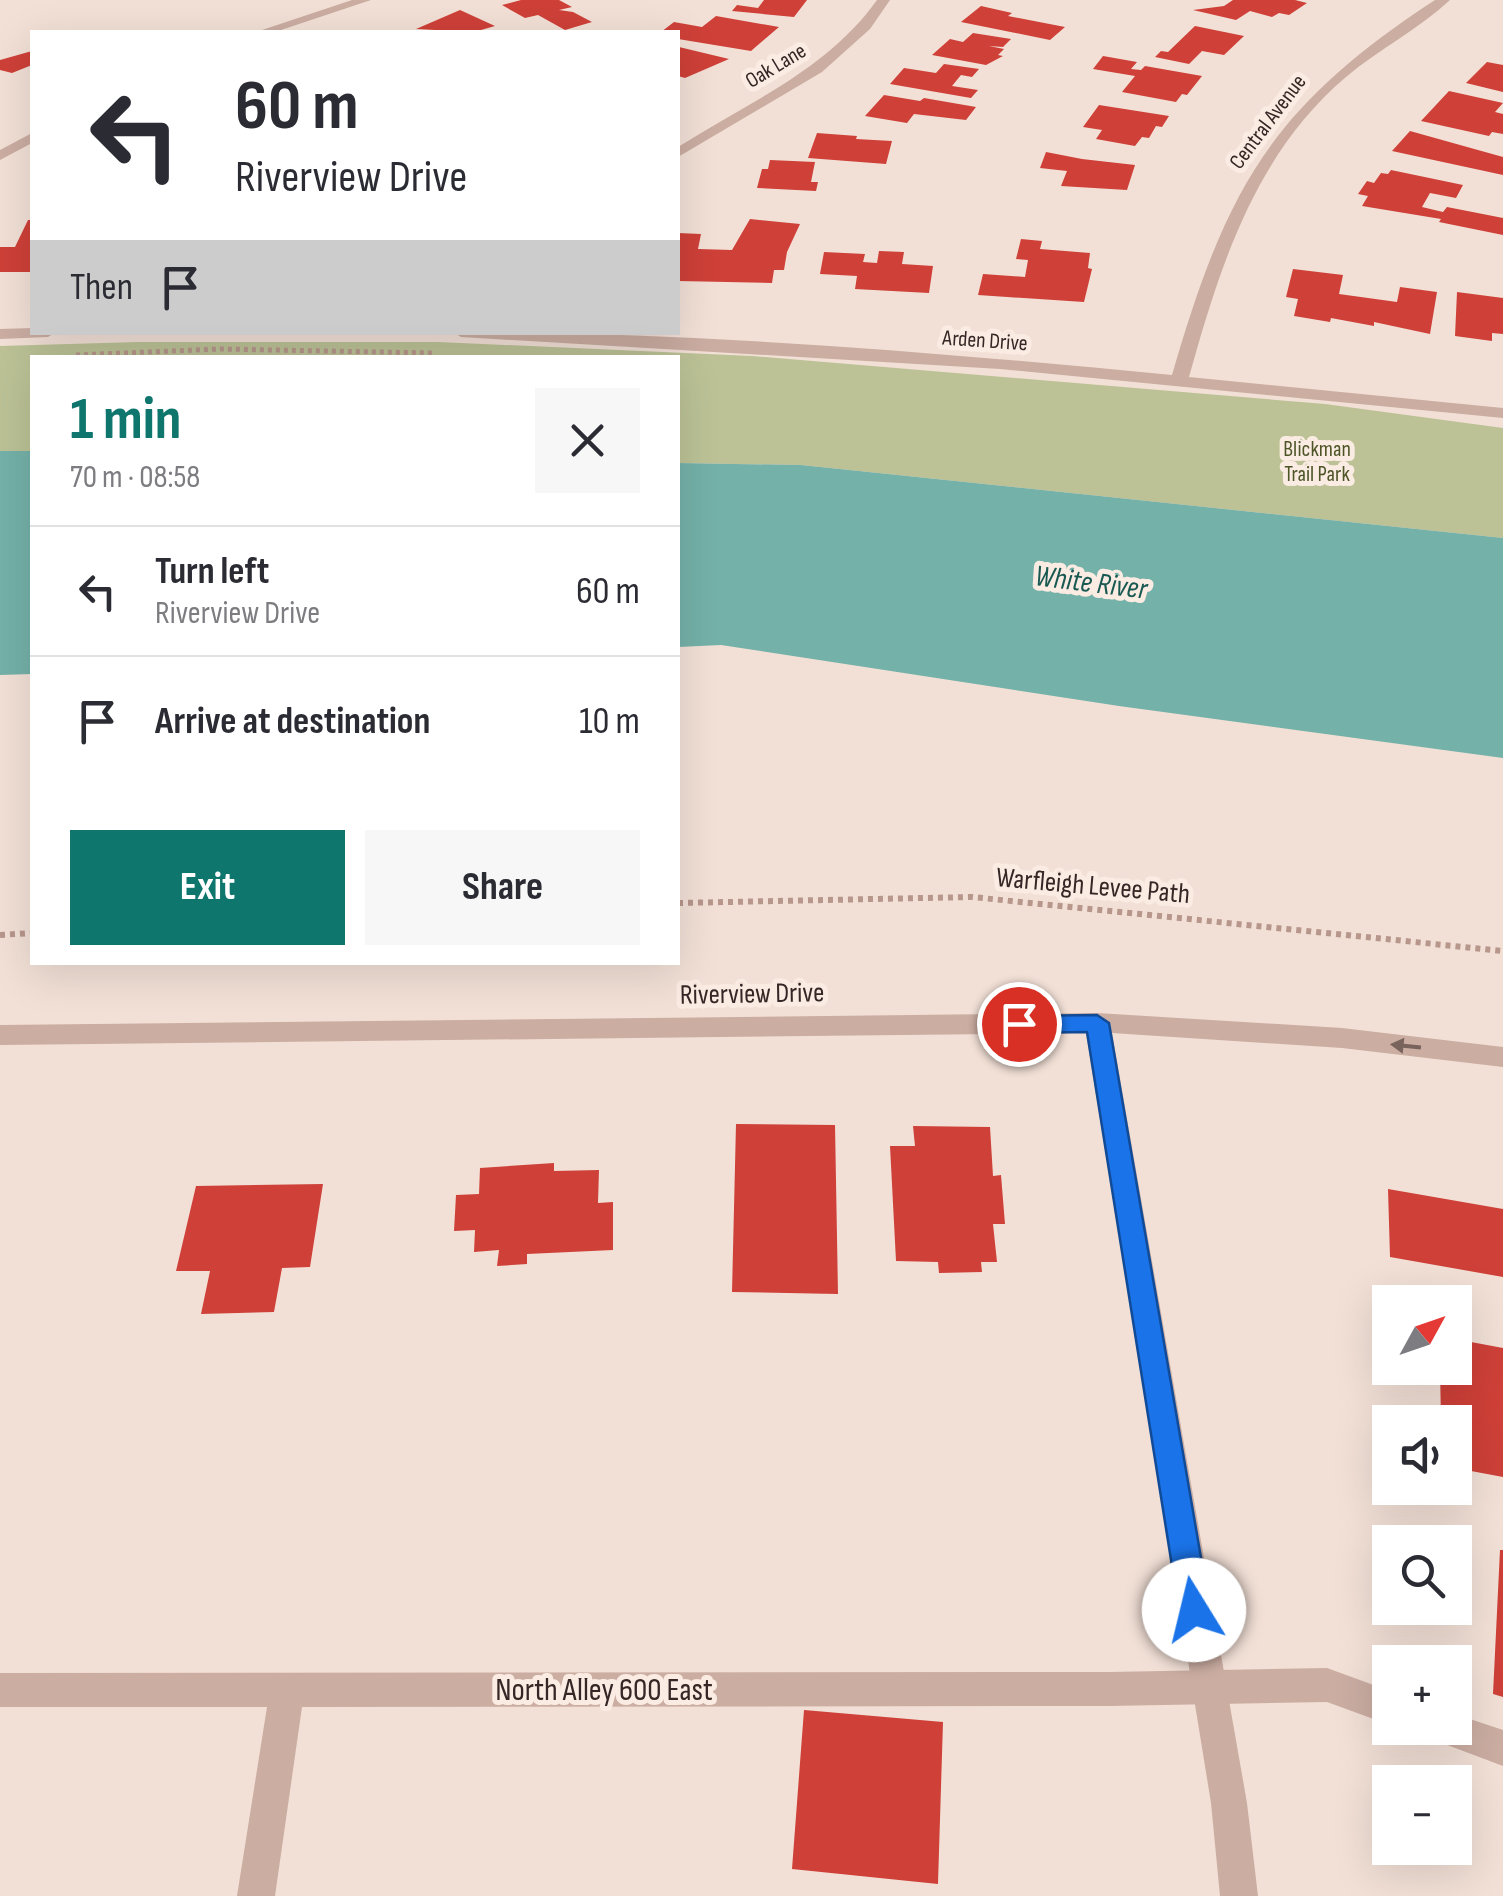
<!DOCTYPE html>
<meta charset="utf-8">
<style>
body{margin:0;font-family:"Sofia Sans Condensed",sans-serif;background:#f7f7f7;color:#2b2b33;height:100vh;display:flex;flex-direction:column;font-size:38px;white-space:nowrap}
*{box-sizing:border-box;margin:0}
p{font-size:32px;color:#7c7c81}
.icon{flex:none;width:55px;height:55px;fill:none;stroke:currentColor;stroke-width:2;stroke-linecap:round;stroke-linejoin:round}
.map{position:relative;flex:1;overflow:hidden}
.side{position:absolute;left:30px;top:355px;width:650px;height:610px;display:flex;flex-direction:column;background:#fff;border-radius:0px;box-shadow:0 10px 40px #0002}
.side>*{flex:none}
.top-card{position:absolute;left:30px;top:30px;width:650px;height:305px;border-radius:0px;box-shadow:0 10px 40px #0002;background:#fff;color:#2b2b33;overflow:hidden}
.needle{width:65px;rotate:50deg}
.buttons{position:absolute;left:1372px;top:1285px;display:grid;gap:20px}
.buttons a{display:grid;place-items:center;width:100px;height:100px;border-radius:0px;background:#fff;box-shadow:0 10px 40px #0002;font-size:50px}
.pin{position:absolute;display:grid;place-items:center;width:85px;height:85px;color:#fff;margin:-42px;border:5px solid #fff;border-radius:50%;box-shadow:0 2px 10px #0007}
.me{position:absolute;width:110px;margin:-55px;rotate:351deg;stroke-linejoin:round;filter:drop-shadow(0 0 8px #0008)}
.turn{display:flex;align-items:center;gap:35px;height:210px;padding:0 40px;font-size:45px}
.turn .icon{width:130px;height:130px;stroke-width:2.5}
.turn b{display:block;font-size:70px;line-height:85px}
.then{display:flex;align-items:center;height:95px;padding:0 40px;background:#0003;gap:20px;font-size:38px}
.round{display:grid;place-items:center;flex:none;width:105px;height:105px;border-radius:0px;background:#f7f7f7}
.headline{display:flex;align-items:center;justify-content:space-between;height:170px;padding:0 40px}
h1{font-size:60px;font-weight:700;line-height:75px;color:#0f766e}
.button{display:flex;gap:20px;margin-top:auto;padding:20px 40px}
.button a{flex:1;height:115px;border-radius:0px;background:#0f766e;color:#fff;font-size:40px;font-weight:700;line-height:115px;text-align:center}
.button a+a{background:#f7f7f7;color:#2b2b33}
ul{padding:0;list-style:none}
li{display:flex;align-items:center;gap:30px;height:130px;padding:0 40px;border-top:2px solid #e1e1e2}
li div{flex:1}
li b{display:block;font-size:38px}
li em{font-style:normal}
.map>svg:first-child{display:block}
.green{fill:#bcc296}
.water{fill:#74b1a8}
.building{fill:#ce4038}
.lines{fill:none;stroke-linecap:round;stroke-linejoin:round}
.path-far1{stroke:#b7968c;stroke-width:5;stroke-dasharray:4 4;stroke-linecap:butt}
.path{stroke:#b7968c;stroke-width:6;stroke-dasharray:5 5;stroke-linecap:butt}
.lane{fill:#cbada2;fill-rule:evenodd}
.street{fill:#cbada2;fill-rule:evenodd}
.oneway{fill:#78635d}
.route{fill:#1a73e8;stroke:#114b97;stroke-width:2.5}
.labels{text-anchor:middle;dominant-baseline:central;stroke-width:10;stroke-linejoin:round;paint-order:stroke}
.far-street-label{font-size:22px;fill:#352725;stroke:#faebe3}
.far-park-label{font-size:22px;fill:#4d5527;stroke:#faebe3}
.street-label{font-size:28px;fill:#352725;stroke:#faebe3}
.water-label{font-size:30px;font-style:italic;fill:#185951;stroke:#faebe3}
.near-street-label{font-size:32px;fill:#352725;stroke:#faebe3}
</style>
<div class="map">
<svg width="1503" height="1896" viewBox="0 0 1503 1896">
<rect width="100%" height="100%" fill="#f2e0d6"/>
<path class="green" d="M138,342H438L752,356L1325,404L1503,428V538L801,465L678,463V358H32V451H0V346Z"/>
<path class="water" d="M0,451H32V674L0,675Z
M678,463L801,465L1503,538V758L1119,706L721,645L678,647Z"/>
<path class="building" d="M521,0H559L572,7L559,10L573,12L592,22L565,30L538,15L525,18L502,5Z
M764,0H807L794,17L732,11L737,5L758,8Z
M1233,0H1295L1307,3L1289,15L1279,13L1272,17L1250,11L1236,20L1193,10L1224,6Z
M981,6L1012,13L1008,16L1065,27L1050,40L961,22Z
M460,10L495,26L474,32L416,29Z
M716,16L779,27L751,51L678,39V32H661L674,22L702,27Z
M1195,26L1244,36L1224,55L1202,51L1189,64L1155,57L1161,51L1168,52Z
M973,33L1011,39L1003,47L989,46L1004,49L998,55L1003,56L986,65L932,55L950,39L963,42Z
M678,48L679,47L729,59L685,78L678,76Z
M32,51V65L12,73L0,70V60Z
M1103,56L1137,62L1131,69L1141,70L1145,66L1202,76L1187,95L1182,94L1176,102L1122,92L1135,76L1093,69Z
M1487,62L1503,65V92L1466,83Z
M944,64L979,69L972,77L961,75L952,86L978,90L971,98L890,84L904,68L936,73Z
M1449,91L1503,103L1495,112L1503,114V134L1492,132L1489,136L1421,121Z
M884,95L920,101L924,98L976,107L966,120L914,114L907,123L865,116Z
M1099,105L1169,116L1162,127L1156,126L1149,138L1142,137L1135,146L1096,139L1102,130L1083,127Z
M1410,131L1503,157V175L1392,151Z
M817,133L857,136L856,139L892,141L886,164L808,158Z
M1046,152L1082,159L1135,165L1127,190L1061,186L1067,171L1040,168Z
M770,160L815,162L811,182H818L816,191L757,188L762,169H768Z
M1391,170L1463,185L1456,198L1430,193L1422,207L1443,212L1447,207L1503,218V235L1439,222L1441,219L1362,206L1368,196L1358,194L1367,181L1374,183L1381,173L1388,174Z
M750,219L800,224L787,252L784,270H774L772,283L678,281V233L701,234L698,249L732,250Z
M28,220H32V272H0V247H15Z
M1021,239L1042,241L1040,249L1090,253L1088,268L1092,269L1084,302L978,295L983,274L1025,277L1028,260L1016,259Z
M879,251L904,252L902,264L933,266L929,293L855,289L857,276L820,274L824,252L865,254L863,262L877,263Z
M1293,269L1343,275L1339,294L1397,302L1400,287L1437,292L1430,334L1374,322V326L1331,318L1330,322L1294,316L1298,299L1286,297Z
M1457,292L1503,298V334L1492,333V341L1455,336Z
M736,1124L835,1125L838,1294L732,1292Z
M913,1126L990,1127L993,1176L1001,1175L1005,1224H993L997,1262H981L982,1272L939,1273L938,1262L896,1261L890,1146H915Z
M554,1163V1171L599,1170L598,1203L613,1202V1250L527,1254V1264L497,1266L499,1250L474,1252L475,1230L454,1231L456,1195L479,1194L480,1168Z
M323,1184L310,1267L282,1268L274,1312L201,1314L210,1271H176L196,1186Z
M1388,1189L1503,1209V1277L1390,1257Z
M1455,1339L1503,1348V1477L1455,1468V1422H1441L1440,1368H1455Z
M1500,1550H1503V1697L1493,1694Z
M804,1710L943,1722L938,1884L792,1869Z"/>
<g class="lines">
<path class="path-far1" d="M76,355L220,349L433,353"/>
<path class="path" d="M678,903L972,897L1503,951
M0,935L32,933"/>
<path class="lane" d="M1327,1668L1390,1691V1725L1327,1702L1109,1706L302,1707L275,1896H237L267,1707H0V1673L1109,1672Z
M1455,1714L1503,1730V1766L1434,1740L1429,1728H1455Z"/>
<path class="street" d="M352,0H371L275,32H256Z
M877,0H890L870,29L822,72L678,157V147C749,102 827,70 877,0Z
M1435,0H1450C1419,29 1379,49 1346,77C1255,154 1220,266 1189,377L1503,408V418L1000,369L461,337L453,332C692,332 933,352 1172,375C1226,189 1270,108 1435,0Z
M32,133V143L0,160V150Z
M32,328V332H56L48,337L0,339V329Z
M1097,1013L1342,1028L1503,1047V1067L1342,1048L1112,1033L1247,1803L1258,1896H1220L1211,1803L1086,1033L0,1045V1025Z"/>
</g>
<defs><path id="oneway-solid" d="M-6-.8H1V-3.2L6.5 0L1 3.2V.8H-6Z" transform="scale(2.5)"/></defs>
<use class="oneway" href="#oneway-solid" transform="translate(1406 1046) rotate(-174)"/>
<path class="route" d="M1097,1015L1109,1023L1210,1610L1205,1620L1194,1625L1184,1620L1179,1610L1087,1032L1019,1033L1007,1024L1019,1016Z"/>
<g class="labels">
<g class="far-street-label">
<text transform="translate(776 66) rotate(-31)">Oak Lane</text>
<text transform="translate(1268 122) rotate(-53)">Central Avenue</text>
<text transform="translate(985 341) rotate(4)">Arden Drive</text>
</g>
<g class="far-park-label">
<text x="1317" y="449">Blickman<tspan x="1317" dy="25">Trail Park</tspan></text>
</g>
<g class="street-label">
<text transform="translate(1093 886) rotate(5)">Warfleigh Levee Path</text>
<text transform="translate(752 994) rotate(-1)">Riverview Drive</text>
</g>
<g class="water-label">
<text transform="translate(1091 583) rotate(7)">White River</text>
</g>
<g class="near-street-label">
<text x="604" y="1690">North Alley 600 East</text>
</g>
</g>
</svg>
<div class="buttons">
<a><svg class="needle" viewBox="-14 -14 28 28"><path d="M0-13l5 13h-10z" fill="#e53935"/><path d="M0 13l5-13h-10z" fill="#7c7c81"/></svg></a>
<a><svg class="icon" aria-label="sound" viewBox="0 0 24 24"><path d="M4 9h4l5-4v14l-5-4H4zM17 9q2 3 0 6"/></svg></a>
<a><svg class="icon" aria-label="search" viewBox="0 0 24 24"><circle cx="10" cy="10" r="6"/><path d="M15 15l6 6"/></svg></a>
<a>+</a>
<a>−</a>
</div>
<div class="pin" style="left:1019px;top:1024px;background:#d93025"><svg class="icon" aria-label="arrive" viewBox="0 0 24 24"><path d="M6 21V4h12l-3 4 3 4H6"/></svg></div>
<svg class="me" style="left:1194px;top:1610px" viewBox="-20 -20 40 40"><circle r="19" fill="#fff"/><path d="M0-13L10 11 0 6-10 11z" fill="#1a73e8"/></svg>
<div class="top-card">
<div class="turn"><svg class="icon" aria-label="left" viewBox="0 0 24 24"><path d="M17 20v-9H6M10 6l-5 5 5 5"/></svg><div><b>60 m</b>Riverview Drive</div></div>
<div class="then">Then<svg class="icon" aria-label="arrive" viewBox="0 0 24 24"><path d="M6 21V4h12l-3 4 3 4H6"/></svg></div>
</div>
<section class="side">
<div class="headline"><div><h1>1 min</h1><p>70 m · 08:58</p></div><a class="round"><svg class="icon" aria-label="close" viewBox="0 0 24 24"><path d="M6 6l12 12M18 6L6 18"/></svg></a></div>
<ul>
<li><svg class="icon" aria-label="left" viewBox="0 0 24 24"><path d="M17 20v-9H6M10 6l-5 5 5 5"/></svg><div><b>Turn left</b><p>Riverview Drive</p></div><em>60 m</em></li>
<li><svg class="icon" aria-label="arrive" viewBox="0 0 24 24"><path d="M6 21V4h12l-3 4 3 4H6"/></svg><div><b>Arrive at destination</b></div><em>10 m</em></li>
</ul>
<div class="button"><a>Exit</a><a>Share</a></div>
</section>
</div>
